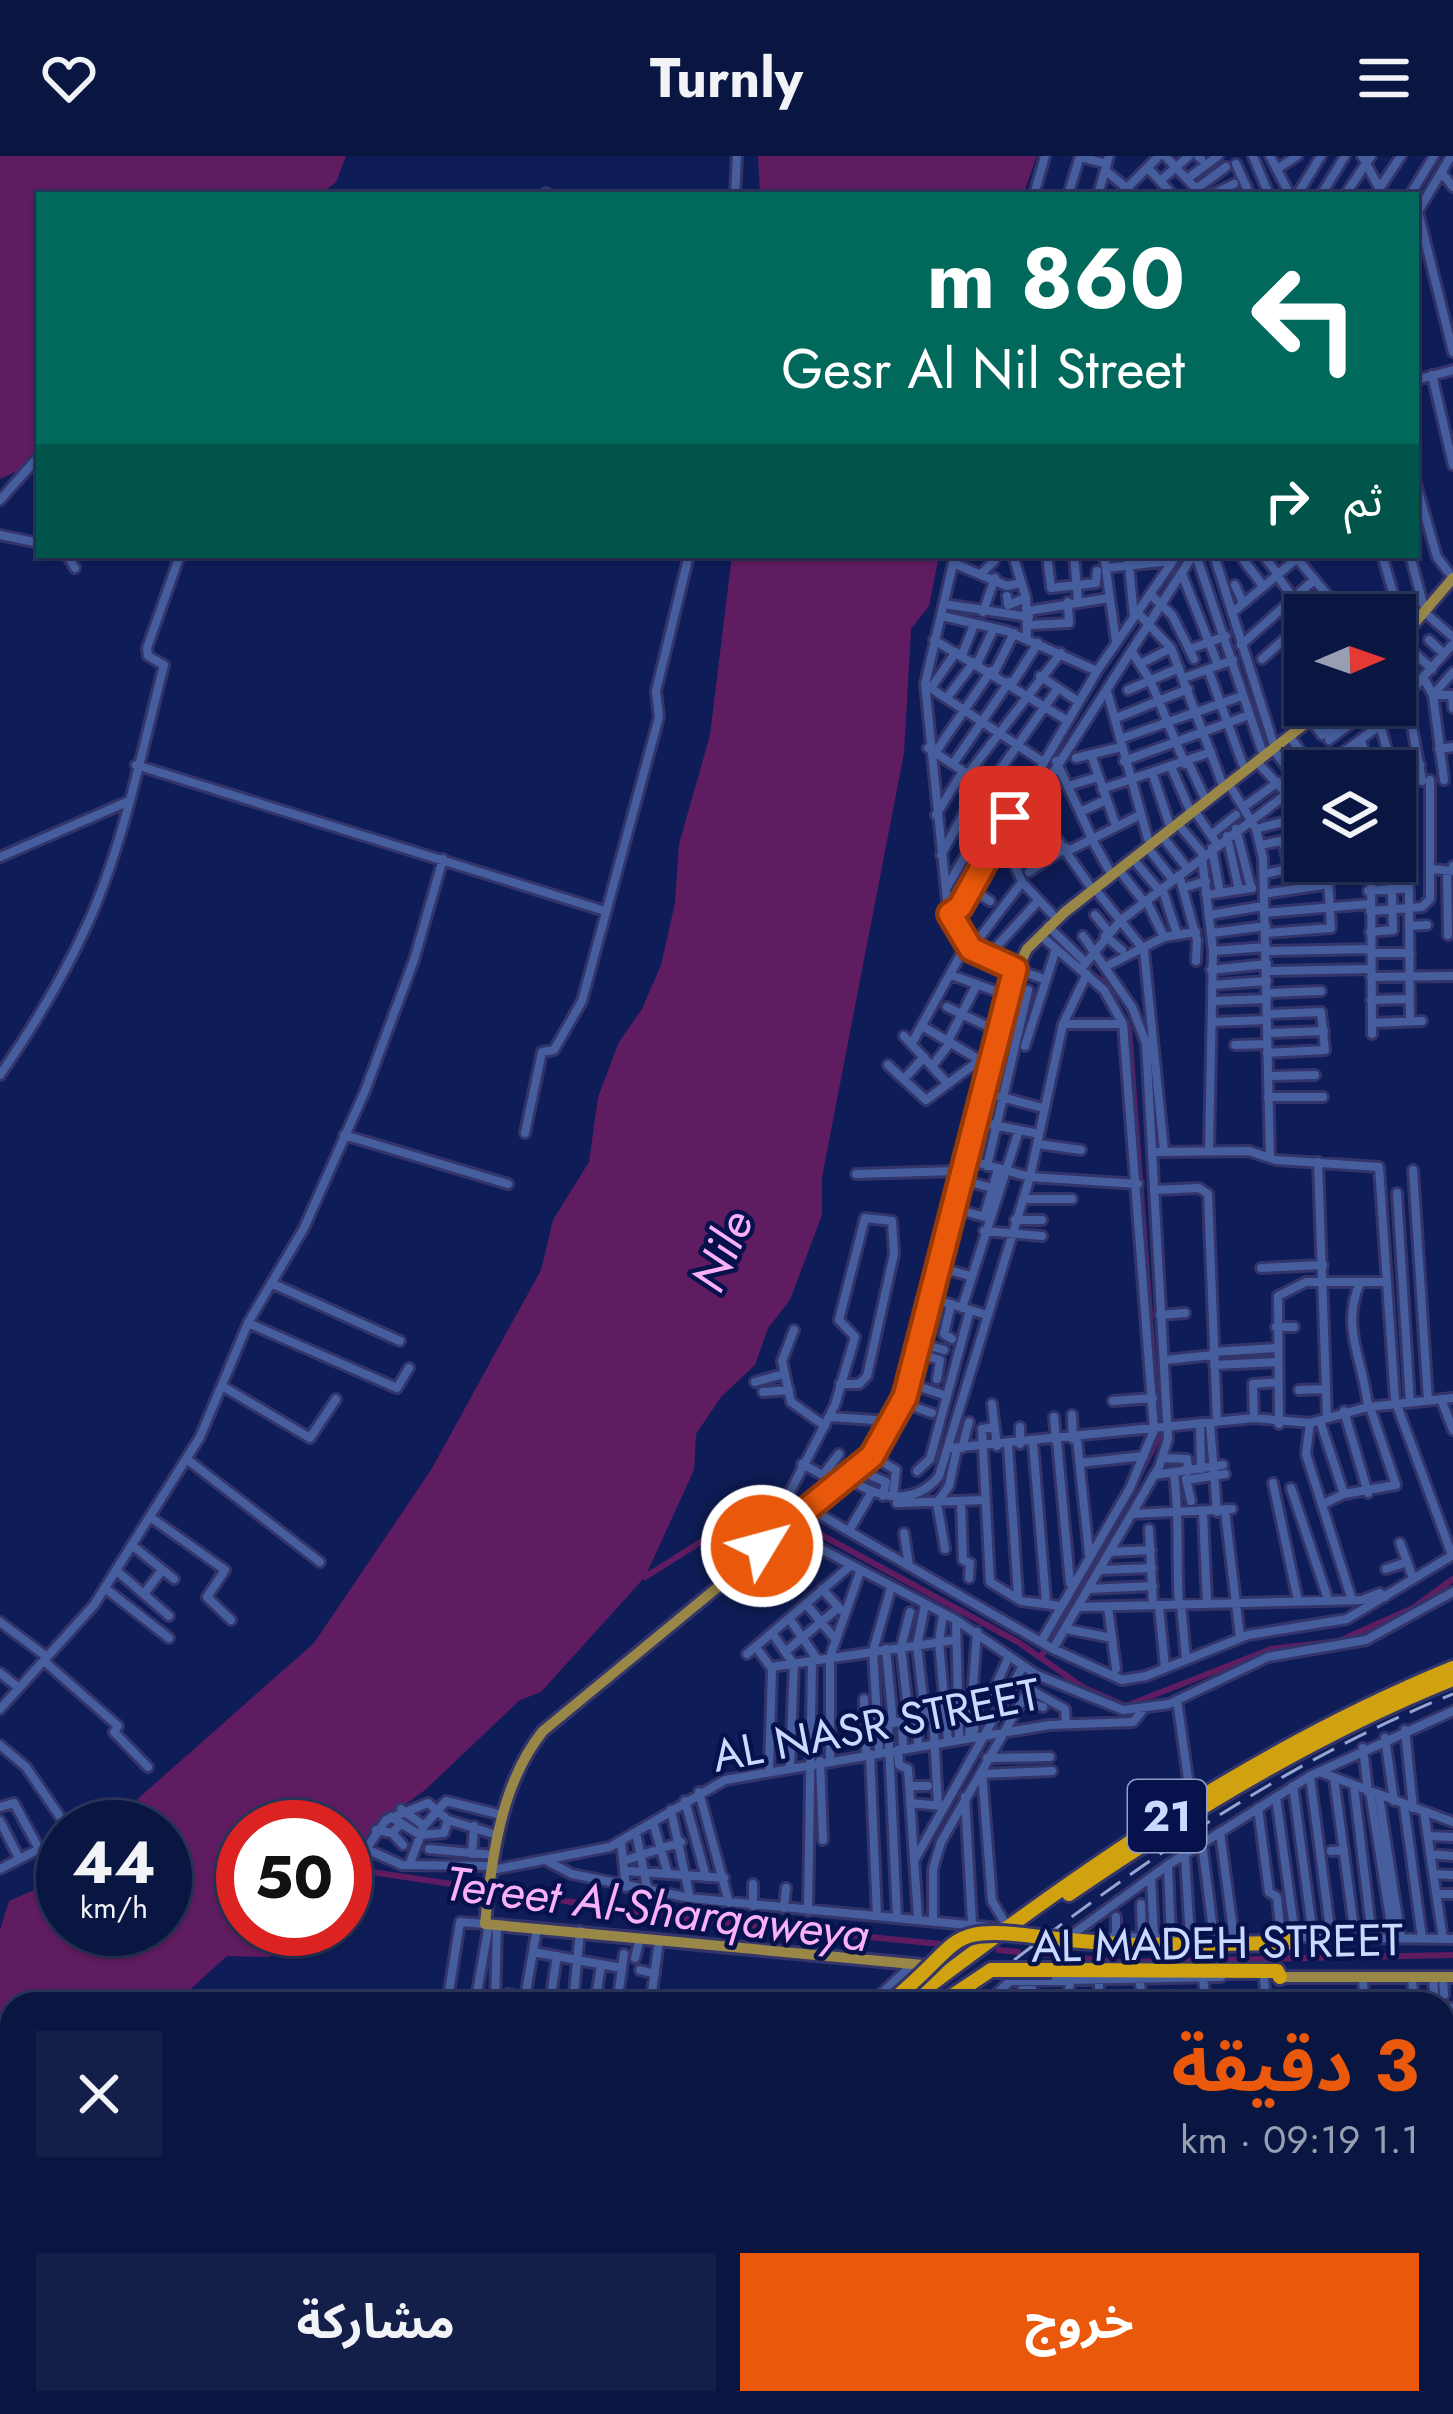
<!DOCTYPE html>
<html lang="ar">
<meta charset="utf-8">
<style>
body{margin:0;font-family:Jost,"Noto Sans Arabic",sans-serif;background:#131f49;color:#f1f3f6;direction:rtl;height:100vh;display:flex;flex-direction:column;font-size:45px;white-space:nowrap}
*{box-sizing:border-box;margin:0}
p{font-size:39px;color:#999fb2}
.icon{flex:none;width:66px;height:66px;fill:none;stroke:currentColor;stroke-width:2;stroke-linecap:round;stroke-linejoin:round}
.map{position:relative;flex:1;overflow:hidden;direction:ltr}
.sheet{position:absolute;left:0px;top:1836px;width:1455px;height:423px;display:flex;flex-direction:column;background:#0a1642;border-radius:36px 36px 0 0;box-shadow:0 3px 9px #0004,0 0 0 3px #2a355b;direction:rtl}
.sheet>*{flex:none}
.banner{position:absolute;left:36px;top:36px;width:1383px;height:366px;border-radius:0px;box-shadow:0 3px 9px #0004,0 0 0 3px #2a355b;direction:rtl;background:#00695c;color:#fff;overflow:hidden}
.needle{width:78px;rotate:88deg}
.tools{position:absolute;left:1284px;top:438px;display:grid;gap:24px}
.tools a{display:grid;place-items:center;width:132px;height:132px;border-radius:0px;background:#0a1642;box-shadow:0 3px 9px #0004,0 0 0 3px #2a355b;font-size:60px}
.speed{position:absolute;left:36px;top:1644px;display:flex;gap:24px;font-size:60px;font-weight:700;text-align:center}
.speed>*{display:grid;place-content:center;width:156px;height:156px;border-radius:50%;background:#0a1642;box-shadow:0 3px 9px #0004,0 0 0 3px #2a355b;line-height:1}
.speed small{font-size:30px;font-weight:400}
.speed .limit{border:18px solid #d22;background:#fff;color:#111}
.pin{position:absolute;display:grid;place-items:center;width:102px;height:102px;color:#fff;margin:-51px;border-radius:24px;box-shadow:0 6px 18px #0006}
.me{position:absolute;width:132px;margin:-66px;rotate:53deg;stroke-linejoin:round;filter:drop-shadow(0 0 9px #0008)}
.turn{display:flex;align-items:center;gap:42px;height:252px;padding:0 36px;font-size:54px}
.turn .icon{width:156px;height:156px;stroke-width:2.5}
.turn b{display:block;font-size:84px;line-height:102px}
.then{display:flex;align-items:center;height:114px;padding:0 36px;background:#0003;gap:24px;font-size:45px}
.round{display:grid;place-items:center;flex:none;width:126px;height:126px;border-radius:0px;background:#131f49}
.head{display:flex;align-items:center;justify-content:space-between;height:204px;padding:0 36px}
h1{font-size:72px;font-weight:700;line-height:90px;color:#ea580c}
.primary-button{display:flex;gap:24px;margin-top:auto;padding:24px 36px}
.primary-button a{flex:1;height:138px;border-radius:0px;background:#ea580c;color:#fff;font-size:48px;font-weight:700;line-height:138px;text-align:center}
.primary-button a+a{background:#131f49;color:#f1f3f6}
header{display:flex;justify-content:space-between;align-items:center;height:156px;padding:0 36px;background:#0a1642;font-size:54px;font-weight:700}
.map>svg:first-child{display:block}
.water{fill:#601c60}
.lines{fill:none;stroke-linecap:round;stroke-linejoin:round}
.canal{stroke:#601c60;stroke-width:6}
.minor-casing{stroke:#32346a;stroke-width:14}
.major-casing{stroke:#32346a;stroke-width:16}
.highway-casing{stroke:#32346a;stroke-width:20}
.minor{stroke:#465e9e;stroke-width:8}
.major{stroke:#998748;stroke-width:10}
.highway{stroke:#d1a20f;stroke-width:14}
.rail{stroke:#95a5d0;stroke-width:3;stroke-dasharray:24 12;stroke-linecap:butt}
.highway-bridge-casing{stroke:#32346a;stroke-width:20;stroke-linecap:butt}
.highway-bridge{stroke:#d1a20f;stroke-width:14}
.route-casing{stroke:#983908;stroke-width:30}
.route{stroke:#ea580c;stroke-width:21}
.labels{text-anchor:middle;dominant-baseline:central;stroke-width:9;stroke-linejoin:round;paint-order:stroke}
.shield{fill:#07114c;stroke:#909ec9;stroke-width:3}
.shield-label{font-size:42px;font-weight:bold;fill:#cadaff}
.street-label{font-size:45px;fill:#cadaff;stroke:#07114c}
.water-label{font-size:48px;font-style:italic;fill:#faaff9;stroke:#07114c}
</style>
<header><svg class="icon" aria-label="menu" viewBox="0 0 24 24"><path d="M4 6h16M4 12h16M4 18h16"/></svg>Turnly<svg class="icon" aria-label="heart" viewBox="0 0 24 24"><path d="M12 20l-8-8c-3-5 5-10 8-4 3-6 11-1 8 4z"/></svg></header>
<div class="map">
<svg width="1453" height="2258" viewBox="0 0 1453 2258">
<rect width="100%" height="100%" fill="#0e1d58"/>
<path class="water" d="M0,0H346L336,26L320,39H39V295L19,314L0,323Z
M758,0H1037L1023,39H760Z
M732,399H939L929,450L911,473L904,597L822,1021V1059L790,1144L768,1172L755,1209L721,1241L696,1278L694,1314L645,1421L541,1536L520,1544L425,1634L385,1663L345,1710V1671H243V1773H302L270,1801L227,1800L174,1848H12V1968L0,1977V1774L9,1745L43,1730L63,1709V1773H165V1671H106L314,1487L431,1314L541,1114L553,1064L589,1006L598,941L619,886L642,853L661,809L675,747L679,688L710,579Z"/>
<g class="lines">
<path class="canal" d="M1088,815L1106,828L1129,872L1159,1281L1137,1324
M645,1421L763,1347L1018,1486L1084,1532L1126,1550L1271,1493L1339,1485L1413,1452L1453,1423
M1041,1501L1108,1378
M345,1712L678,1762L970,1791
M999,1794L1018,1796
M1040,1798L1120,1806L1453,1799"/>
<defs>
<path id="minor" d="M1165,0L1202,39
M1198,0L1201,3
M1253,0L1269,39
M1270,0L1290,39
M1362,0L1383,39
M1080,1L1107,8
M1236,8L1250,39
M1148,12L1173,39
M1277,13L1297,0
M1106,15L1135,39
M1442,17L1453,31
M1187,23L1218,0
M1160,25L1189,0
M1196,33L1226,11
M546,37L549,39
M735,39L737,0
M1034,39L1045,0
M1068,39L1080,0
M1098,39L1109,0
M1120,39L1159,0
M1211,39L1234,28
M1297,39L1321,0
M1321,39L1345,0
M1345,39L1371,0
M1375,39L1401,0
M1410,39L1434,0
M1418,56L1453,196
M1417,57L1451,0
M1432,219L1453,309
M1416,224L1453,214
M1416,328L1437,401L1449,417
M0,344L39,300
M0,379L39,387
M67,399L75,412
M955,399L925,528L947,745C960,797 998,807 1044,823
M1013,399L1026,442L1027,483
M1047,399L1051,432L1096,427L1097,415
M1074,399L1078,445
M1104,399L1116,486
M1128,399L1134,461
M1196,399L1262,595
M1214,399L1273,586
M1240,399L1263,430
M1263,399L1277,417
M1382,399L1403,471
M1410,399L1423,448
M1295,400L1344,459
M953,407L1007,430L1021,427
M1106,412L1171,405
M982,417L994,405
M1182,418L1218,509
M1276,418L1294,443
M1235,429L1243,447
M1150,438L1172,459L1194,503
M1007,440L1008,449L1026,442
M944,448L1029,461
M1028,455L1109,442
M983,456L995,422
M1137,456L1171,492L1222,627
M1424,456L1453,481
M1232,457L1301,399
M1312,459L1330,443
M942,460L1007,475L1097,515
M1029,469L1069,467L1068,446
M934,484L1068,565
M1400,484L1432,513
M1429,484L1444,498
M1241,489L1314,424
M1190,493L1226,480
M1132,496L1150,524L1185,608
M962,499L974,469
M1262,503L1305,465
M977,508L994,472
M1140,508L1171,492
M1208,513L1243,609
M1453,516L1433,539H1453
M994,517L1014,477
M1040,520L1079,546
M1184,522L1233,504
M1396,523L1406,514L1420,526
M1424,523L1433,539L1444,624
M1012,528L1038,487
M926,529L1043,606
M931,532L956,496
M1128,534L1179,512
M1107,535L1148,683
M1452,539L1453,552
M947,542L974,506
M1407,543L1422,625
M1116,562L1188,533
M1311,564L1322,579L1357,552
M1380,569L1393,615
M1290,581L1316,615
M1120,583L1242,540
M1329,584L1362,559
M1361,584L1369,615
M928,592L1016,650
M1273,593L1299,628
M1439,593L1453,591
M935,597L991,515
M1091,598L1115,667
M1076,602L1121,591
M1056,605L1091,680
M1124,605L1249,559
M1188,606L1204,640
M1257,606L1286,637
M953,608L1009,526
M136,609L605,755
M1392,612L1420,609
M1172,613L1189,652
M1318,615L1380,569L1453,488
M968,618L1061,497
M1153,619L1169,667
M1229,628L1256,673L1263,702L1270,1002
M1408,628L1410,865
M1068,630L1098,621
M988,631L1058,532
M1102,633L1211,596
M1024,636L1090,730
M1283,640L1305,641
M1245,650L1278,626
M1194,654L1217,688
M1395,654L1409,653
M1080,656L1106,644
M936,659L963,615
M1178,668L1204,699
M1236,673L1251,732
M1256,673L1301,661L1305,677
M1211,679L1236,659
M1090,680L1109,714
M1162,680L1187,712
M1227,680L1239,734
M1283,684L1289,713
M1261,689L1305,680
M1148,692L1173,724
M1212,692L1220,737
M1068,695L1140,659
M941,699L981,626
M1009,700L1054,676
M0,701L127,646
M1202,701L1213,795L1209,995
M1133,703L1159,734
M1371,705L1372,878
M1328,711L1371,706
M1431,713L1453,715V710
M1119,714L1144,746
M1370,714L1408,712
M1447,715L1448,779
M1029,716L1066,692
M1264,718L1327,705L1331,772L1266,777
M1179,719L1197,784L1196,805
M947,731L1000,639
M1162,732L1177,778
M1183,732L1206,725
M971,733L990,745
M1095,733L1144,794L1164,995
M1368,735L1408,732
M1264,738L1329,728
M1206,739L1252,732
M1146,744L1164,781
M1370,755L1422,751L1430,743V624
M1264,757L1369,748
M951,758L960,751L1097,515L1177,399
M1053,759L1022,726L1006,690L1193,399
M1095,759L1108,775
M1209,759L1263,750
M1048,770L1085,806
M1409,770L1427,769
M1370,776L1393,774L1391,705
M1212,777L1266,770
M1040,779L1104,834L1123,868L1154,1274L1130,1332L1041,1486
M1105,780L1122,794
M971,793L1022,726
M1213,795L1266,791
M1266,795L1371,793
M1371,797H1410
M987,801L1039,744
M1105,811L1164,781L1196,776
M1081,813L1120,765L1305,624
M1211,814L1267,808
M1267,815L1371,813
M951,819L1001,837
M1371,821L1453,820
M1212,829L1267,825
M1267,837L1321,835
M1371,844L1410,843
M1213,845L1267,843
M947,851L991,872
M1267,858L1321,856L1325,894L1267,897
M1213,866L1267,864
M1372,867L1422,865
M1063,868H1123
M922,870L983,906
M1267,877L1324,875
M904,880L948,928
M948,885L977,828
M912,887L966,789
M1235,889L1267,888
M1025,890L1056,793
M888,909L926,944L980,904
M933,909L950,887
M0,919C31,874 65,818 88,767C124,687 142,594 164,509L148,500L147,492L180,399
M1268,920L1315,919
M904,923L924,901
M983,936L1043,952
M1268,941H1323
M974,965L1039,978
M525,977L542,896L554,894L582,845L659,561L656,535L689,399
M344,979L508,1028
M1038,988L1081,994
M1153,996L1249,995L1276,1004L1379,1011L1395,1244L1452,1399
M965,1003L1030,1021L1138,1028
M1318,1006L1327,1261
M987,1010L1028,834
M1413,1014L1428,1244
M856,1018L956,1015
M959,1023L992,1032
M1154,1034L1199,1032L1208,1038L1217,1266
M1397,1037L1410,1246
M1023,1043H1072
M952,1052L985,1061
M984,1061L998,1013
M1015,1064H1042
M984,1075L1042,1080
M938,1111L970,1120
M1261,1112L1323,1109
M271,1127L400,1185
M1360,1127C1340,1171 1364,1206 1368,1251
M930,1142L987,1159
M951,1148L944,1178L952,1183
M962,1152L1019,974
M1160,1159L1185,1157
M248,1167L397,1232L409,1212
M1276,1171H1294
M794,1174L782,1205L791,1246L825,1270
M919,1187L944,1194
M1213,1196L1277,1192
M916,1197L940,1204L937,1223
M1166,1204L1213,1199
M1214,1209L1277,1206
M755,1226L784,1218
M908,1227L944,1239
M222,1230L310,1282L336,1243
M1299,1234L1326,1233
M763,1236L789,1234
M1441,1243L1453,1274
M1113,1245L1153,1242
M903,1247L932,1257
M992,1248L997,1290
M1344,1255L1368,1337
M1072,1259L1073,1283
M830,1261L890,1265
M1054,1261L1056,1285
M1254,1262L1253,1228L1278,1226
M1320,1265L1344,1338
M1210,1267L1217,1356
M1310,1267L1306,1298L1351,1441
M1200,1268L1201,1313
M1279,1268L1278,1140L1306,1126H1383
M995,1271L982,1273L990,1426L1021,1445L1060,1450
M1020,1271V1288
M1077,1283L1089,1398
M1057,1285L1070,1427
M1033,1287L1046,1445
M1008,1289L1018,1440
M950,1292L1254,1262L1310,1267L1368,1251L1453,1242
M962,1292L969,1266
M872,1300L896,1314L893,1340
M1163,1302L1187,1303L1188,1315
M188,1304L320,1406
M1080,1307L1144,1300
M802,1308L840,1328
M858,1314L886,1326L883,1340
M917,1315L930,1303L970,1154
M1174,1318C1180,1362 1176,1404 1179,1449
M823,1319L839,1298
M1154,1319L1223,1309
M849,1323C878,1342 914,1351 939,1320L1030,1021L1063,868L1087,818
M1186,1323L1191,1345
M1186,1324L1225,1318
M1273,1327L1298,1445
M1291,1332L1328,1443
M896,1341L897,1347L985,1344
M961,1346L963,1404L970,1407L969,1422
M1323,1348L1344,1338L1396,1329L1370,1251
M812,1354L1053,1493L1122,1524L1146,1520L1248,1479L1347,1463L1453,1399
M1225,1355L1240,1481
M1203,1357L1207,1448
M1132,1358L1232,1353
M153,1363L225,1414L207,1441L231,1464
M1149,1373L1153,1449
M785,1374L956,1464L1037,1519L1123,1554L1169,1548L1268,1501L1366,1484L1453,1436
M849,1375L871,1337
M904,1377L909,1410
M1400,1387L1413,1422
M133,1390L174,1423
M762,1390L835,1249L855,1181L839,1164L865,1062L892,1065L894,1098L867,1220L859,1228H840
M945,1393L937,1347L949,1330L957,1292
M1110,1396L1151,1394
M1386,1413L1407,1406
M1100,1414L1152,1412
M117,1415L169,1460
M106,1433L169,1482
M822,1433L841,1454
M1089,1433L1153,1430
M144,1438L162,1414
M806,1448L836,1484
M925,1449L917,1489L925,1560
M1181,1449L1186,1503
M1159,1450L1165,1512
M1079,1451L1362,1444L1380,1437L1385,1441
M1108,1451L1116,1513
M943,1458L939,1486L948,1586
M789,1462L817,1503
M956,1464L959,1584
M0,1466L47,1501
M1066,1473L1112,1482
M772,1477L793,1507
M756,1491L772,1513L769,1615
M886,1493L893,1567
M1053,1493L1159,1311L1168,1283L1146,887L1132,851L1083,780
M785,1496L838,1452
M747,1498L850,1410
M44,1505L118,1570L114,1576L148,1611
M771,1511L955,1484
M0,1517L19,1532
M1029,1533L1065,1553L1066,1567
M864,1543L866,1598
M1177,1544L1191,1644
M989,1545L1009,1500
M1022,1545L1043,1551
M0,1553L94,1449L200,1281L248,1167L304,1072L365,935L414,804L443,703
M933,1559L938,1649
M917,1562L918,1590
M909,1564L901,1491L910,1456
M902,1566L903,1593
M888,1568L897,1761
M888,1568L957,1556
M1405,1574L1413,1652
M973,1580L979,1540
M969,1582L977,1476
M1385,1582L1394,1645
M0,1589L26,1611L67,1671
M1363,1592L1368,1636
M898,1594L899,1609L908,1613L918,1762
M879,1596L873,1495L891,1432
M870,1598L877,1760
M987,1602L1050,1601
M830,1603V1501L860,1416
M820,1605L823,1684
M790,1611L794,1507
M1320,1616L1453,1666
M982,1617L992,1745L1007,1770
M982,1618L1052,1615
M1310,1620L1331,1780
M1334,1622L1355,1780
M909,1630H928
M1293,1630L1313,1780
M1354,1630L1372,1781
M699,1636L729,1747
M1370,1636L1393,1781
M1379,1640L1401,1782
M965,1641L972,1767
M1276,1641L1295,1779
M685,1645L706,1721
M910,1647L942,1650
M1404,1649L1422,1782
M0,1651L14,1647L39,1693L0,1713
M1258,1652L1269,1736L1277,1741L1281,1781
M401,1653L424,1670
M671,1654L690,1742
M1424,1656L1443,1783
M391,1661L420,1679L444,1677L448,1664
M0,1665L19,1702
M653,1666L668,1718
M376,1674L392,1677L399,1670
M1220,1676L1234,1782
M392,1677L403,1689
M636,1677L648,1736
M1428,1680L1453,1681
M621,1686L626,1731
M1202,1687L1214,1782
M429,1693L493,1699
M1331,1695L1344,1694
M472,1698L474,1670
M1430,1698L1453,1700
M1185,1700L1190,1782
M626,1704L681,1686
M914,1705L1023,1510
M549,1706L572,1718L690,1742L999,1772
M410,1707L424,1670L446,1645L502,1659
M491,1710L402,1709L366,1693L386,1664L428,1647L448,1664L497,1679
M1168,1711L1171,1782
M492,1714L610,1691L725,1624L1049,1569L1133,1566L1142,1555
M628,1715L724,1722
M1434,1718L1453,1719
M1151,1722L1154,1782
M753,1728V1750
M1437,1738H1453
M1141,1748L1142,1782
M784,1752L786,1732
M808,1755L812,1504
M1116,1761V1781
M933,1763V1713L941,1686L1037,1519
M1073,1778L1168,1709L1310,1620L1453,1555
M1113,1781L1158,1782
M1293,1781L1453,1783
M533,1796L622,1812
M635,1802L640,1783
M640,1814L655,1818
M1363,1820L1364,1848
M1139,1821L1143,1848
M1264,1821L1266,1848
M1412,1821L1414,1848
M1433,1821L1435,1848
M1443,1821L1444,1839
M1203,1822L1206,1848
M1022,1834H1033L1038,1846L1050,1848
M508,1838L556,1848
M525,1842L537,1772
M1090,1842L1099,1840V1822
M651,1843L659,1785
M550,1846L557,1800
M1022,1846H996L992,1842L1010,1825L1221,1821
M447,1848L460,1766L485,1768
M475,1848L489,1768
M495,1848L497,1769
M573,1848L580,1775
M595,1848L601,1809
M617,1848L624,1798
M870,1848L914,1807
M1066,1848L1071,1823
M1087,1848H1090
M1443,1851L1453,1852
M1443,1875L1453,1873
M1443,1898L1453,1942
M1443,1987L1453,2028
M0,2048L12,2039
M1443,2083L1453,2080
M1443,2105L1453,2103
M0,2123L12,2118
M1443,2125L1453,2123
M1443,2144L1453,2142
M1443,2163L1453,2160
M1449,2170L1452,2183
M0,2171L12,2197
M1443,2202L1453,2200
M0,2218L12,2213
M1443,2244L1449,2241L1445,2222
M35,2247L40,2258
M72,2247L77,2258
M195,2247L205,2258
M531,2247L556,2258
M690,2247L805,2254
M863,2247V2258
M0,2251L3,2258
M467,2256L519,2247
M94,2258L117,2247
M279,2258L281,2247
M346,2258L360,2247
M638,2258L640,2247
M671,2258L672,2247
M896,2258L1071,2250
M1089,2258L1091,2247
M1144,2258L1194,2252
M1213,2258L1293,2247
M1318,2258L1354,2252
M1367,2258L1431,2247"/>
<path id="major" d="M1395,490L1453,422
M934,1810L485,1768C492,1703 500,1628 543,1575L848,1324L879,1290L905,1241L1009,830L1027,793L1065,756L1329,549
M1280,1821H1453"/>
<path id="highway" d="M1069,1738C1191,1655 1316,1578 1453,1523
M1057,1783L1129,1789L1288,1787L1296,1781
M1052,1814L1277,1815L1280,1821
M905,1848C1077,1717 1252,1594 1453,1512
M382,2258L396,2247
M404,2258L418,2247"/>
</defs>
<use href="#minor" class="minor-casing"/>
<use href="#major" class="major-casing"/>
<use href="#highway" class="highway-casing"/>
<use href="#minor" class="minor"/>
<use href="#major" class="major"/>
<use href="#highway" class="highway"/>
<path class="rail" d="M957,1848C1113,1727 1268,1612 1453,1538
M429,2258L443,2247
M455,2258L470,2247"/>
<defs>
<path id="highway-bridge" d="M888,1848C971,1781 938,1767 1057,1783
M940,1848L991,1814H1052"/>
</defs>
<use href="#highway-bridge" class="highway-bridge-casing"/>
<use href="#highway-bridge" class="highway-bridge"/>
</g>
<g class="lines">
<defs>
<path id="route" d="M762,1390L872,1300L905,1241L1015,813L971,793L950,758L960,751L1010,661"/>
</defs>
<use href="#route" class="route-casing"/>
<use href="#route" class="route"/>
</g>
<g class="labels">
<rect class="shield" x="1128" y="1624" width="78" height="72" rx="9"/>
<g class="shield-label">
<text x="1167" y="1660">21</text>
</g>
<g class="street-label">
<text transform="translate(876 1569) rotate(-11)">AL NASR STREET</text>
<text transform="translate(1217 1787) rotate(-1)">AL MADEH STREET</text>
</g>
<g class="water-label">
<text transform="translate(722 1095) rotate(-66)">Nile</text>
<text transform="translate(657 1753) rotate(7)">Tereet Al-Sharqaweya</text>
</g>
</g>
</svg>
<div class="tools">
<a><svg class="needle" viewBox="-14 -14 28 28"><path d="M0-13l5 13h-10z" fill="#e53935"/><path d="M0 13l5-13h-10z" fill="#999fb2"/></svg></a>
<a><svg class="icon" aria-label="layers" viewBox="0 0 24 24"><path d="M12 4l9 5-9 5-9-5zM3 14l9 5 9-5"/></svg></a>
</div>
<div class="speed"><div>44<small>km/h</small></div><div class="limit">50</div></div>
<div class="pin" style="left:1010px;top:661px;background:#d93025"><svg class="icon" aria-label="arrive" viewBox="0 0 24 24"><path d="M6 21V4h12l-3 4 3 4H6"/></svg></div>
<svg class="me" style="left:762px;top:1390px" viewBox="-20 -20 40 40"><circle r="17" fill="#ea580c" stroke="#fff" stroke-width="3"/><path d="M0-11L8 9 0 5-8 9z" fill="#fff"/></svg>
<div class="banner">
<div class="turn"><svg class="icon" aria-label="left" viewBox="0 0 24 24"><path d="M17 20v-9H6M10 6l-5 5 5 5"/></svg><div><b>860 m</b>Gesr Al Nil Street</div></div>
<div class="then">ثم<svg class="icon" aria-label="right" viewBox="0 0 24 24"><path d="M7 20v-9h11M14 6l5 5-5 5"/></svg></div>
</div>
<section class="sheet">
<div class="head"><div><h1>3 دقيقة</h1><p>1.1 km · 09:19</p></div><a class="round"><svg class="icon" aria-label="close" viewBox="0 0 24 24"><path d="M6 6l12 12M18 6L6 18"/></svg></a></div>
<div class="primary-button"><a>خروج</a><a>مشاركة</a></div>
</section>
</div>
